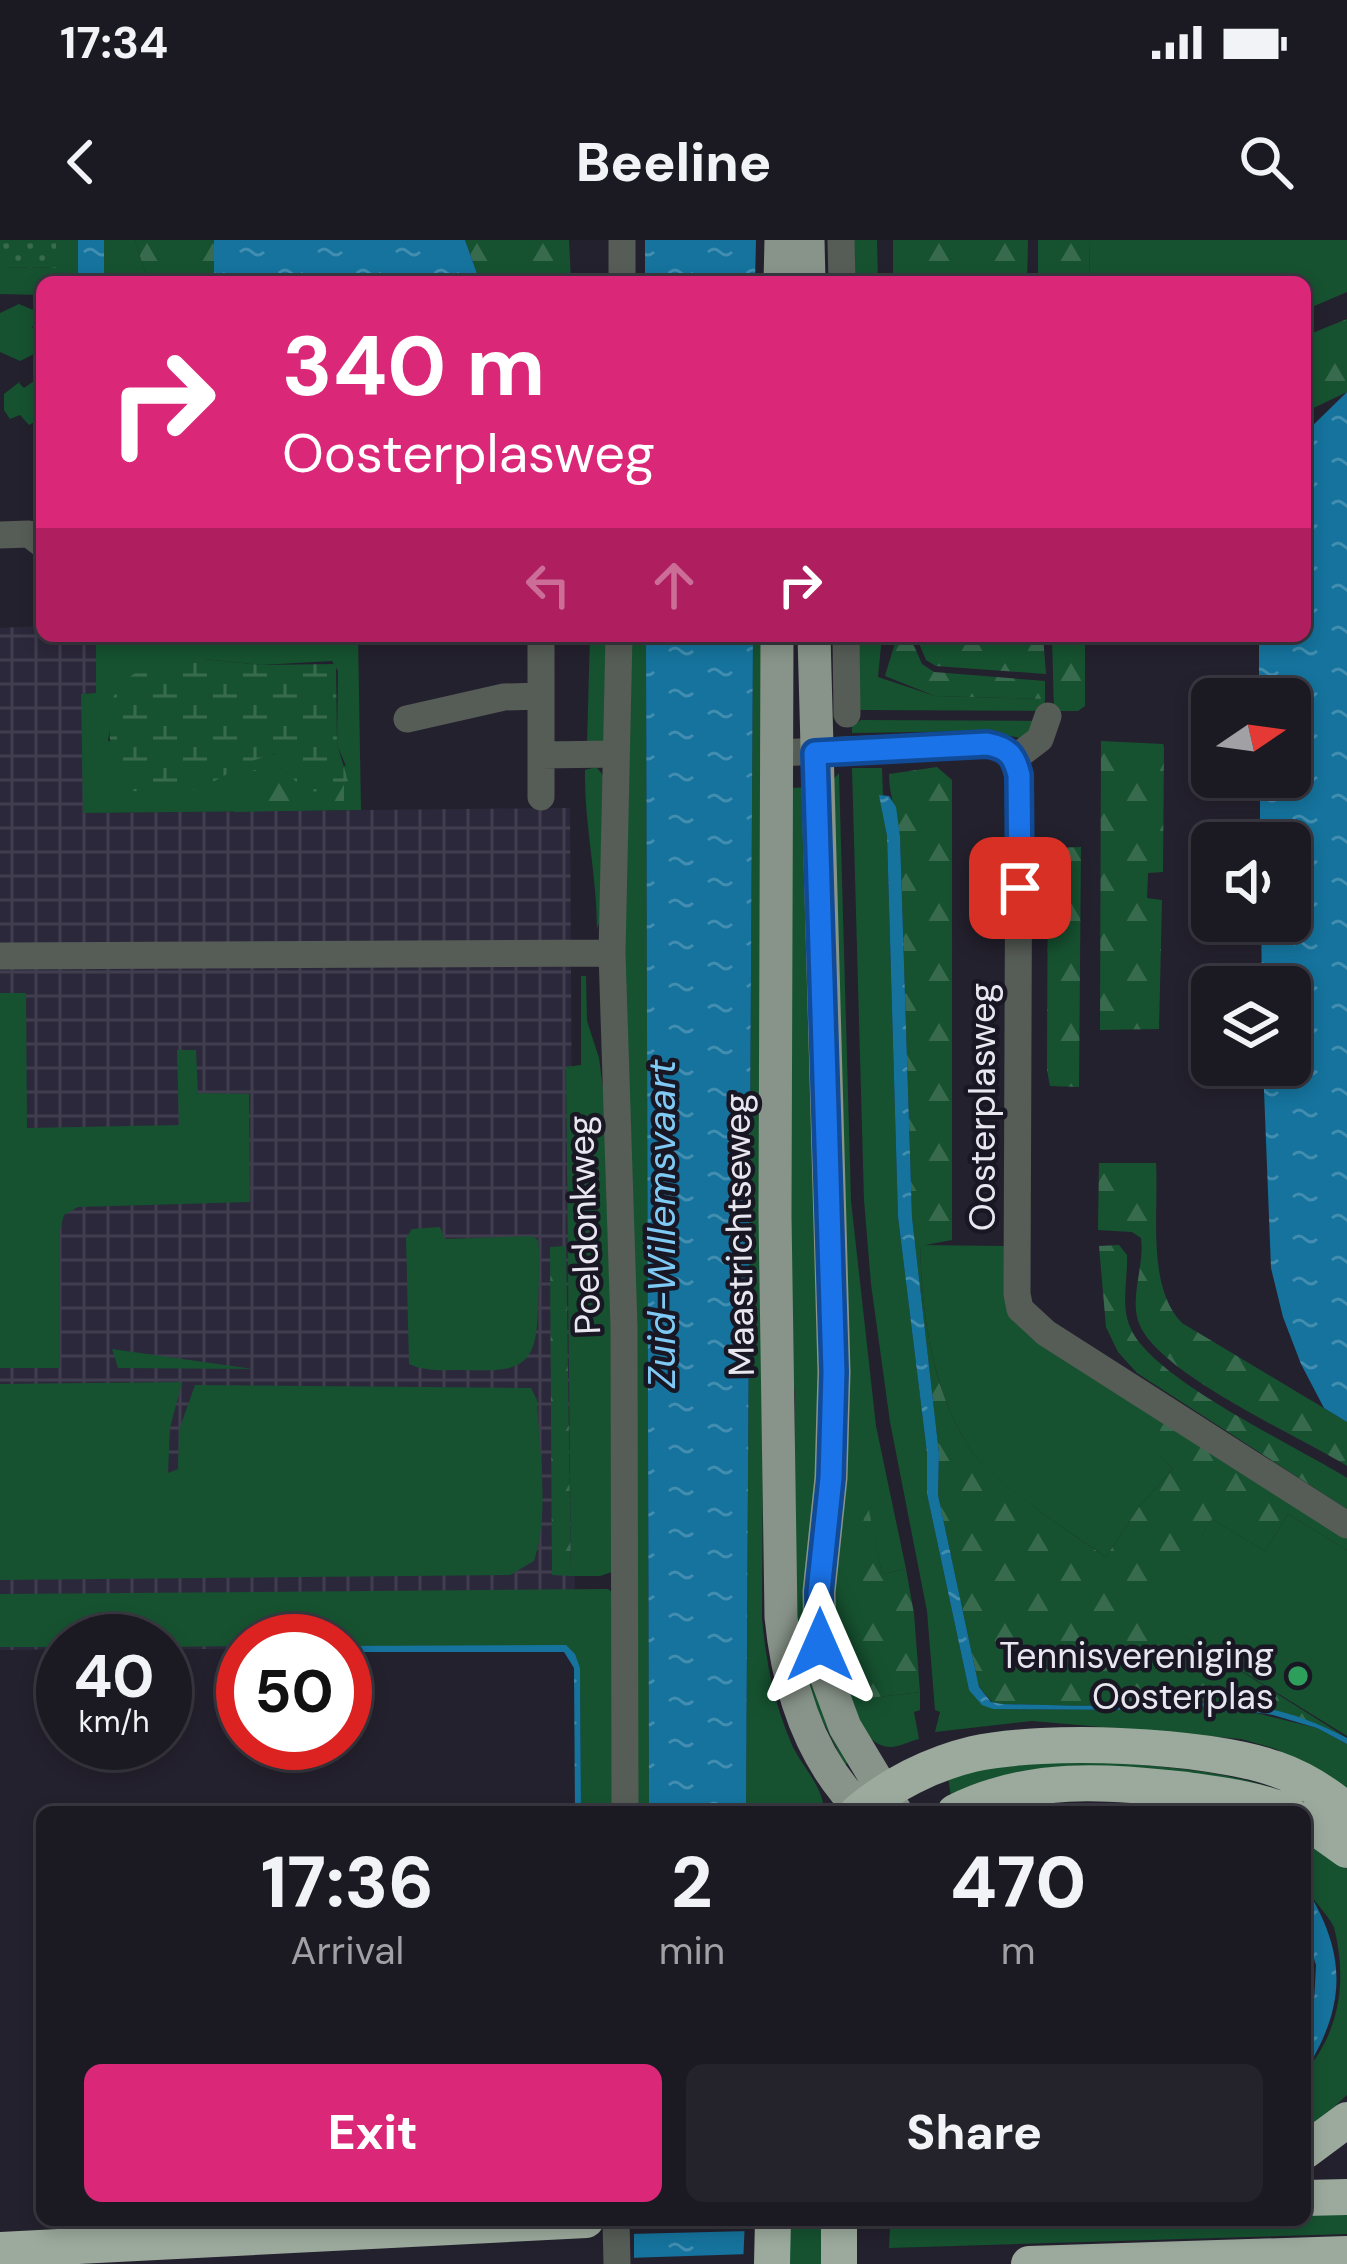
<!DOCTYPE html>
<style>
body{margin:0;font-family:"DM Sans",sans-serif;background:#24222a;color:#f1f3f6;height:100vh;display:flex;flex-direction:column;font-size:45px;white-space:nowrap}
*{box-sizing:border-box;margin:0}
p{font-size:39px;color:#a0a0a5}
.icon{flex:none;width:66px;height:66px;fill:none;stroke:currentColor;stroke-width:2;stroke-linecap:round;stroke-linejoin:round}
.map{position:relative;flex:1;overflow:hidden}
.sheet{position:absolute;left:36px;top:1566px;width:1275px;height:420px;display:flex;flex-direction:column;background:#1b1922;border-radius:18px;box-shadow:0 6px 18px #0003,0 0 0 3px #393840}
.sheet>*{flex:none}
.hud{position:absolute;left:36px;top:36px;width:1275px;height:366px;border-radius:18px;box-shadow:0 6px 18px #0003,0 0 0 3px #393840;background:#db2777;color:#fff;overflow:hidden}
.needle{width:78px;rotate:77deg}
.tools{position:absolute;left:1191px;top:438px;display:grid;gap:24px}
.tools a{display:grid;place-items:center;width:120px;height:120px;border-radius:18px;background:#1b1922;box-shadow:0 6px 18px #0003,0 0 0 3px #393840;font-size:60px}
.speed{position:absolute;left:36px;top:1374px;display:flex;gap:24px;font-size:60px;font-weight:700;text-align:center}
.speed>*{display:grid;place-content:center;width:156px;height:156px;border-radius:50%;background:#1b1922;box-shadow:0 6px 18px #0003,0 0 0 3px #393840;line-height:1}
.speed small{font-size:30px;font-weight:400}
.speed .limit{border:18px solid #d22;background:#fff;color:#111}
.pin{position:absolute;display:grid;place-items:center;width:102px;height:102px;color:#fff;margin:-51px;border-radius:24px;box-shadow:0 6px 18px #0006}
.me{position:absolute;width:132px;margin:-66px;rotate:0deg;stroke-linejoin:round;filter:drop-shadow(0 0 9px #0008)}
.turn{display:flex;align-items:center;gap:42px;height:252px;padding:0 48px;font-size:54px}
.turn .icon{width:156px;height:156px;stroke-width:2.5}
.turn b{display:block;font-size:84px;line-height:102px}
.lanes{display:flex;align-items:center;height:114px;padding:0 48px;background:#0003;justify-content:center;gap:60px;direction:ltr}
.lanes .off{opacity:.35}
.eta{display:flex;justify-content:space-evenly;align-items:center;height:204px;text-align:center}
.eta b{font-size:72px;font-weight:800;line-height:84px}
.primary-button{display:flex;gap:24px;margin-top:auto;padding:24px 48px}
.primary-button a{flex:1;height:138px;border-radius:18px;background:#db2777;color:#fff;font-size:48px;font-weight:800;line-height:138px;text-align:center}
.primary-button a+a{background:#24222a;color:#f1f3f6}
.status{display:flex;justify-content:space-between;align-items:center;height:84px;padding:0 60px;background:#1b1922;direction:ltr}
.status svg{height:33px;fill:currentColor}
header{display:flex;justify-content:space-between;align-items:center;height:156px;padding:0 48px;background:#1b1922;font-size:54px;font-weight:800}
.map>svg:first-child{display:block}
.industrial{fill:url(#industrial-grid)}
.grass{fill:#165230;fill-rule:evenodd}
.forest{fill:url(#forest-firs)}
.wetland{fill:url(#wetland-marsh)}
.park{fill:url(#park-dots)}
.water{fill:url(#water-ripples)}
.pier{fill:#24212e}
.lines{fill:none;stroke-linecap:round;stroke-linejoin:round}
.minor{stroke:#565c56;stroke-width:27}
.major{stroke:#889489;stroke-width:33}
.highway{stroke:#9caa9d;stroke-width:36}
.route-casing{stroke:#114b97;stroke-width:30}
.route{stroke:#1a73e8;stroke-width:21}
.leisure-dot{fill:#2e9e5b;stroke:#1a1724;stroke-width:4.5}
.labels{text-anchor:middle;dominant-baseline:central;stroke-width:9;stroke-linejoin:round;paint-order:stroke}
.street-label{font-size:36px;fill:#e8e7f0;stroke:#1a1724}
.poi-label{font-size:36px;fill:#e8e7f0;stroke:#1a1724;text-anchor:end}
.water-label{font-size:39px;font-style:italic;fill:#7fcaf4;stroke:#1a1724}
</style>
<div class="status"><b>17:34</b><svg viewBox="0 0 49 12"><path d="M0 12V9h3v3zM5 12V6h3v6zM10 12V3h3v9zM15 12V0h3v12zM26 1h20v11H26zM47 4h2v5h-2z"/></svg></div>
<header><svg class="icon" aria-label="back" viewBox="0 0 24 24"><path d="M15 5l-7 7 7 7"/></svg>Beeline<svg class="icon" aria-label="search" viewBox="0 0 24 24"><circle cx="10" cy="10" r="6"/><path d="M15 15l6 6"/></svg></header>
<div class="map">
<svg width="1347" height="2024" viewBox="0 0 1347 2024">
<defs>
<pattern id="industrial-grid" width="8" height="8" patternUnits="userSpaceOnUse" patternTransform="scale(3)"><rect width="8" height="8" fill="#2c283b"/><path d="M0 4h8M4 0v8" fill="none" stroke="#403d4e"/></pattern>
<pattern id="forest-firs" width="22" height="20" patternUnits="userSpaceOnUse" patternTransform="scale(3)"><rect width="22" height="20" fill="#165230"/><path d="M5 1l3.5 6h-7zM16 11l3.5 6h-7z" fill="#386b4e"/></pattern>
<pattern id="wetland-marsh" width="20" height="14" patternUnits="userSpaceOnUse" patternTransform="scale(3)"><rect width="20" height="14" fill="#165230"/><path d="M1 5h8M5 5V1M11 12h8M15 12V8" fill="none" stroke="#386b4e"/></pattern>
<pattern id="park-dots" width="8" height="8" patternUnits="userSpaceOnUse" patternTransform="scale(3)"><rect width="8" height="8" fill="#165230"/><path d="M2 2h.1M6 6h.1" fill="none" stroke="#386b4e" stroke-width="1.8" stroke-linecap="round"/></pattern>
<pattern id="water-ripples" width="26" height="14" patternUnits="userSpaceOnUse" patternTransform="scale(3)"><rect width="26" height="14" fill="#15739d"/><path d="M2 4q2-2 4 0t4 0M15 11q2-2 4 0t4 0" fill="none" stroke="#428eb0"/></pattern>
</defs>
<rect width="100%" height="100%" fill="#24212e"/>
<path class="industrial" d="M42,386V396H96V453L82,454L84,573L570,568L575,1407L345,1408V1401H243V1409H165V1401H63V1409L0,1410V388Z"/>
<path class="grass" d="M56,0H78V42H42V55L0,54V27L56,28Z
M104,0H135L148,42H104Z
M847,0H877L878,42H847Z
M1089,0H1347V52L1305,70V42H1090Z
M19,64L38,72L32,88L42,90V110L20,121L0,112V73Z
M22,140L19,143L24,148L34,141L42,147V178L29,185L20,175L10,179L4,170V154Z
M96,396H358L361,570L83,573L81,454L96,453ZM204,419L261,425L332,421L338,431L337,505L346,526L277,514L253,518L108,501L115,456Z
M590,396H612L605,497L603,501L587,504Z
M627,396H646L649,1572H629L619,790L628,781L619,777Z
M753,396H767L762,1378C766,1422 774,1464 792,1505C802,1527 824,1547 824,1572H746Z
M852,396H882L878,437L935,456L1045,459L1044,471L861,470L855,467Z
M861,480L1042,481L1020,498L986,491L852,493V486Z
M596,527L603,535L601,678L597,689C597,635 584,583 585,530Z
M852,528H882L883,555L880,556L887,596L898,977L927,1213V1254L969,1450L993,1469L1144,1470L1181,1465L1240,1469L1317,1488L1347,1504V1548L1276,1509L1241,1499L1032,1481L935,1492L940,1472L935,1470L927,1371L890,1182L871,1044L864,960Z
M839,533L851,961L876,1186L906,1329L882,1334L865,1254L870,1458L920,1452V1470L914,1472L919,1499C910,1501 899,1507 891,1507C851,1507 839,1421 833,1392L832,541Z
M809,547L823,1062L812,1315L853,1519L845,1525L813,1462L801,1417L793,1342L795,1155L788,1083L791,548Z
M581,736H586L587,781L599,818L606,871L611,953L612,1332L600,1336H571L566,827L581,825Z
M0,753H26L27,888L179,885L177,810H196L198,853L249,854L250,962L78,967L64,975L60,989V1128H0Z
M440,987L445,999L532,996L538,1000C541,1021 538,1044 538,1066C537,1127 523,1132 464,1130C446,1130 425,1132 409,1124L406,998L412,989Z
M920,1005L1006,1006V1055L1173,1229L1139,1267L1106,1317C1074,1295 994,1243 973,1213C932,1153 922,1075 920,1005Z
M112,1109L253,1129L118,1128Z
M182,1142L170,1188L168,1233L178,1229L179,1190L195,1145L531,1148L537,1160C539,1211 550,1272 534,1321L510,1335L0,1340V1144Z
M1288,1274L1347,1310V1496L1152,1376L1212,1279L1265,1311Z
M608,1349L612,1352L614,1572H581L580,1428L566,1406H345V1401H243V1406L165,1407V1401H63V1407H0V1354Z
M1081,1520C1166,1527 1249,1529 1324,1570L1259,1548L952,1563L948,1537L980,1528Z
M1077,1563L1191,1565L1241,1572H1015Z
M1305,1593L1335,1615L1347,1629V1855L1305,1894V1832C1341,1790 1347,1739 1334,1687C1327,1673 1313,1662 1307,1648C1300,1634 1305,1609 1305,1593Z
M1347,1970V1994L889,2008L890,1987L1031,1980H1305V1971Z
M788,1980H827V2024H788Z"/>
<path class="forest" d="M135,0H214V42H148Z
M465,0H569L571,42H480Z
M893,0H1028L1027,42H893Z
M1038,0H1089L1090,42H1038Z
M1347,79V152L1305,172V96Z
M897,396H910L922,424L934,432L1045,441V459L935,456L885,436Z
M916,396H1043L1046,434L936,426L926,420Z
M1052,396H1085V466L1078,471H1054Z
M1101,501L1163,504L1164,507L1163,632L1148,633L1147,658L1162,660L1159,789L1100,790Z
M266,527L274,530L288,547L344,534V562L324,570L235,572L236,555L245,547L252,531Z
M937,527L952,540V1000L920,1006C922,1076 932,1153 973,1213C994,1242 1073,1295 1106,1317L1139,1267L1173,1229L1060,1114L1347,1293V1310L1288,1274L1265,1311L1212,1279L1153,1376L1347,1498C1279,1462 1215,1460 1141,1465C1095,1467 1048,1465 1002,1464L992,1462L979,1447L938,1255L939,1213L912,977L900,596C897,573 889,556 889,534Z
M1081,607L1079,847L1050,846L1047,830L1048,608Z
M1099,923H1156C1159,971 1146,1046 1182,1083L1347,1182V1226C1299,1196 1157,1133 1139,1083C1129,1058 1145,1025 1141,998L1132,992L1098,990Z
M1119,1005L1127,1015C1128,1039 1120,1067 1131,1089C1154,1140 1296,1206 1347,1238V1269L1137,1133L1118,1112L1106,1087L1099,1006Z
M566,1006L571,1336L552,1335L550,1007Z
M864,1246L882,1334L906,1329L914,1374L920,1452L870,1458L862,1405Z"/>
<path class="wetland" d="M204,419L261,425L336,424L337,504L348,541L324,551L303,552L276,514C248,519 231,533 207,545C184,556 146,554 122,549C110,525 100,461 124,441C146,423 177,421 204,419Z"/>
<path class="park" d="M0,0H56V28L0,27Z"/>
<path class="water" d="M78,0H104V42H78Z
M214,0H465L480,42H214Z
M645,0H756L755,42H645Z
M1347,152V1182L1324,1168L1301,1124L1283,1077L1271,1028L1263,825H1290V747H1262L1261,681H1290V603H1260V537H1290V459H1259V396H1305V193Z
M646,396H753L746,1572H649Z
M879,555L889,556L896,567L900,596L912,977L939,1213L938,1255L979,1447L991,1462L1002,1464C1048,1465 1095,1467 1141,1465C1222,1460 1272,1459 1347,1498V1504L1317,1488L1273,1475L1211,1466L1144,1470L993,1469L982,1465L969,1450L927,1254V1213L898,977L887,596Z
M566,1405L575,1414L580,1428L581,1572H575L574,1428L564,1412H345V1406Z
M1305,1646C1347,1714 1347,1764 1305,1832V1803L1313,1781L1316,1725L1305,1692Z
M634,1980H745L743,2024H634Z"/>
<path class="pier" d="M628,1980H751L750,1991L628,1994Z
M749,2014V2024H628V2018Z"/>
<g class="lines">
<path class="minor" d="M622,0V42
M841,0L842,42
M0,295L29,294L42,304
M541,396V515L615,514
M619,396L612,713L624,1087L625,1572
M846,396L847,474
M407,479L504,457L541,456
M776,513L987,504C1008,508 1014,515 1019,535L1017,1054L1020,1069L1046,1093L1347,1285
M541,515V557
M1015,518L1040,499L1048,476
M0,716L612,713
M616,1980L617,2024"/>
<path class="major" d="M808,0L809,42
M780,42L781,0
M777,396L775,975L781,1377C788,1449 810,1520 864,1572
M814,396L834,1132L831,1238L819,1352L820,1405L826,1436L845,1487L896,1572"/>
<path class="highway" d="M858,1572C890,1545 931,1524 973,1514C1046,1498 1205,1504 1276,1529C1302,1538 1326,1553 1347,1571
M955,1572C1029,1535 1106,1541 1187,1550C1221,1555 1256,1559 1288,1572
M1305,1580L1347,1610
M1305,1911L1347,1880
M1305,1958L1347,1957
M0,2010L586,1980
M772,2024L773,1980
M839,2024V1980
M1029,2024L1347,2014"/>
</g>
<g class="lines">
<defs>
<path id="route" d="M820,1405L819,1352L831,1238L834,1132L815,513L987,504C1008,508 1014,515 1019,535L1020,648"/>
</defs>
<use href="#route" class="route-casing"/>
<use href="#route" class="route"/>
</g>
<circle class="leisure-dot" cx="1298" cy="1436" r="12"/>
<g class="labels">
<g class="street-label">
<text transform="translate(982 867) rotate(-90)">Oosterplasweg</text>
<text transform="translate(584 985) rotate(-92)">Poeldonkweg</text>
<text transform="translate(739 995) rotate(-91)">Maastrichtseweg</text>
</g>
<g class="poi-label">
<text x="1274" y="1415">Tennisvereniging<tspan x="1274" dy="41">Oosterplas</tspan></text>
</g>
<g class="water-label">
<text transform="translate(661 984) rotate(-90)">Zuid-Willemsvaart</text>
</g>
</g>
</svg>
<div class="tools">
<a><svg class="needle" viewBox="-14 -14 28 28"><path d="M0-13l5 13h-10z" fill="#e53935"/><path d="M0 13l5-13h-10z" fill="#a0a0a5"/></svg></a>
<a><svg class="icon" aria-label="sound" viewBox="0 0 24 24"><path d="M4 9h4l5-4v14l-5-4H4zM17 9q2 3 0 6"/></svg></a>
<a><svg class="icon" aria-label="layers" viewBox="0 0 24 24"><path d="M12 4l9 5-9 5-9-5zM3 14l9 5 9-5"/></svg></a>
</div>
<div class="speed"><div>40<small>km/h</small></div><div class="limit">50</div></div>
<div class="pin" style="left:1020px;top:648px;background:#d93025"><svg class="icon" aria-label="arrive" viewBox="0 0 24 24"><path d="M6 21V4h12l-3 4 3 4H6"/></svg></div>
<svg class="me" style="left:820px;top:1405px" viewBox="-20 -20 40 40"><path d="M0-17L14 15 0 8-14 15z" fill="#1a73e8" stroke="#fff" stroke-width="4"/></svg>
<div class="hud">
<div class="turn"><svg class="icon" aria-label="right" viewBox="0 0 24 24"><path d="M7 20v-9h11M14 6l5 5-5 5"/></svg><div><b>340 m</b>Oosterplasweg</div></div>
<div class="lanes"><svg class="icon off" aria-label="left" viewBox="0 0 24 24"><path d="M17 20v-9H6M10 6l-5 5 5 5"/></svg><svg class="icon off" aria-label="ahead" viewBox="0 0 24 24"><path d="M12 20V5M6 11l6-6 6 6"/></svg><svg class="icon" aria-label="right" viewBox="0 0 24 24"><path d="M7 20v-9h11M14 6l5 5-5 5"/></svg></div>
</div>
<section class="sheet">
<div class="eta">
<div><b>17:36</b><p>Arrival</p></div>
<div><b>2</b><p>min</p></div>
<div><b>470</b><p>m</p></div>
</div>
<div class="primary-button"><a>Exit</a><a>Share</a></div>
</section>
</div>
